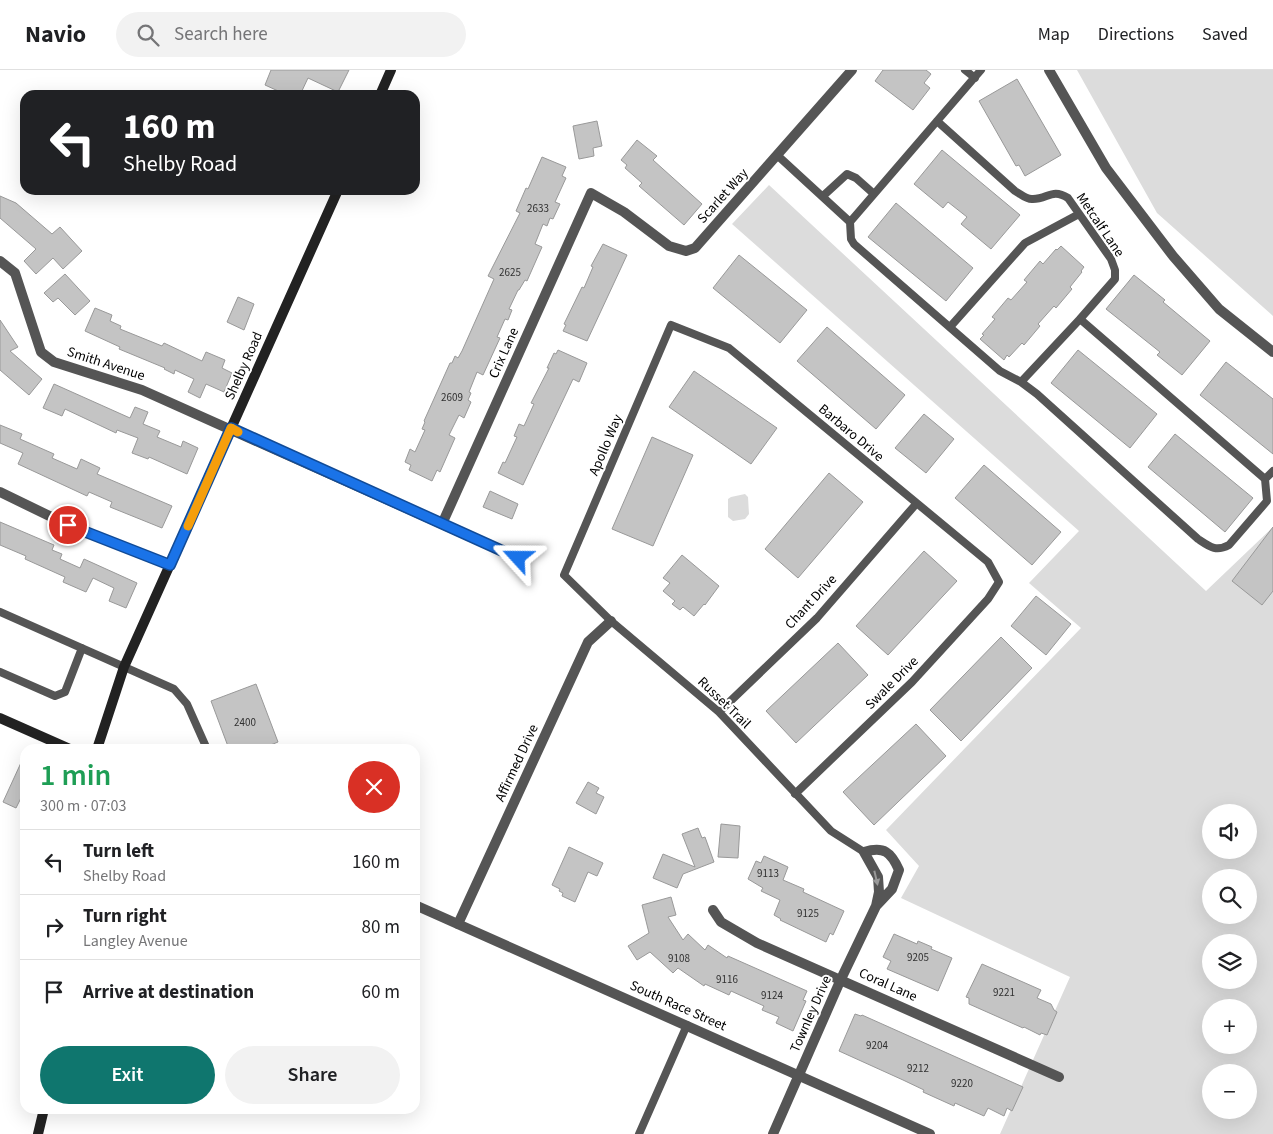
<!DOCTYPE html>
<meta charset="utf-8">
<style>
body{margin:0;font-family:"Source Sans 3",sans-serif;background:#f2f2f2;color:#202124;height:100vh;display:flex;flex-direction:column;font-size:19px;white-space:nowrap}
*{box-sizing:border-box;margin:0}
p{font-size:16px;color:#757577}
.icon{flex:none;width:28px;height:28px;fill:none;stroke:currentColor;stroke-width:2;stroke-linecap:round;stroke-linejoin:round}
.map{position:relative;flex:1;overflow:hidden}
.side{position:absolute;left:20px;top:674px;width:400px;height:370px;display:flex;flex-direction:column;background:#fff;border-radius:15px;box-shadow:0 5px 20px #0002}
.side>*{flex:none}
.guide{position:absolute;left:20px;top:20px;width:400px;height:105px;border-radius:15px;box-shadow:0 5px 20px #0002;background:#202124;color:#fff;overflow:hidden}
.controls{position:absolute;left:1202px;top:734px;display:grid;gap:10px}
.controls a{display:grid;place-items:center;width:55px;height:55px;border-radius:50%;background:#fff;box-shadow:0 5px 20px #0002;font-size:25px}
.pin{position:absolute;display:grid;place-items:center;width:42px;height:42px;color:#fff;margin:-21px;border:2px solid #fff;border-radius:50%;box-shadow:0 1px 5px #0007}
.me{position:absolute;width:55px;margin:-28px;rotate:294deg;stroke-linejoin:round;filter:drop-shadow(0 0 4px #0008)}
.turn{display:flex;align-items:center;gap:18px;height:105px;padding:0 20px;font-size:22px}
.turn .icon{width:65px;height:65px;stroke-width:2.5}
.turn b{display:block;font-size:35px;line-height:42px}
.round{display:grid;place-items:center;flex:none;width:52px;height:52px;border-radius:26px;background:#f2f2f2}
.headline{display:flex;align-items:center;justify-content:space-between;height:85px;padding:0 20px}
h1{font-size:30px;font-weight:600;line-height:38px;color:#1e9e55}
.button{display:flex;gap:10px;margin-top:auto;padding:10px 20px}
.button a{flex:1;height:58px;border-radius:30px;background:#0f766e;color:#fff;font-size:20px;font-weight:600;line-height:58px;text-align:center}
.button a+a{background:#f2f2f2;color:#202124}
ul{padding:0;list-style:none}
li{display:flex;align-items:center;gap:15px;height:65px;padding:0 20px;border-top:1px solid #e0e0e0}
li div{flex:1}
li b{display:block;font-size:19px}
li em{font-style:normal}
header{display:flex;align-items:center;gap:30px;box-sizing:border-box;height:70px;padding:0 25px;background:#fff;border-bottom:1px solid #e0e0e0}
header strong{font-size:24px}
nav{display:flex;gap:28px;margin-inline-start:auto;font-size:18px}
.search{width:350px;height:45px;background:#f2f2f2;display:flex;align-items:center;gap:12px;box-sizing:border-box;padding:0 18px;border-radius:28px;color:#757577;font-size:19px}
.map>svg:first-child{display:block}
.green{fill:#dcdcdc;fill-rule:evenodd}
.building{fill:#c4c4c4;stroke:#999}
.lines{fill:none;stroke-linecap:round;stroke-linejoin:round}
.service{stroke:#555;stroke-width:8}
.minor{stroke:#555;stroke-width:10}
.tertiary{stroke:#555;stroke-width:10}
.secondary{stroke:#222;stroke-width:10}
.oneway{fill:#999}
.route-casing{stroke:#114b97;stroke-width:12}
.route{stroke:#1a73e8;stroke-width:9}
.slow{stroke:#f59e0b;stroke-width:9}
.labels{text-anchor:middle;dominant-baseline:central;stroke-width:4;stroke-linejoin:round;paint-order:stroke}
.number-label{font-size:11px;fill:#313131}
.street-label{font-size:14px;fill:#000;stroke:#fff}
</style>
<header>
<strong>Navio</strong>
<div class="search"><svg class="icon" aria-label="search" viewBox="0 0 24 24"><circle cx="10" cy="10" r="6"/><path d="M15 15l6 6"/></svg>Search here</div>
<nav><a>Map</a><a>Directions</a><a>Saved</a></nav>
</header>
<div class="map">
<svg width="1273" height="1064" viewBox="0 0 1273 1064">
<rect width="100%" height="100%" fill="#fff"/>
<path class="green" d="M1077,0H1273V246L1157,143Z
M769,115L1206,521L1273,457V1064H1000L1070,907L901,828L919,796L886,760L1081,558L1029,513L1079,461L732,154ZM1211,742H1249V780H1211ZM1211,808H1249V845H1211ZM1211,872H1249V910H1211ZM1211,938H1249V975H1211ZM1211,1002H1249V1040H1211Z
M745,424L748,427L749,444L745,449L733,451L728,447V429L731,427Z"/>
<path class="building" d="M271,0H349L338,22L308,8L300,25H287L265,15Z
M883,0H926L931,4L924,13L930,18L913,40L875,11Z
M1017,9L1061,85L1025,106L1019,95L1016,96L979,31Z
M597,51L602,76L593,78L594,86L579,89L573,56Z
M637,70L657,86L653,90L702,134L684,155L639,116L642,113L625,98L627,95L621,90Z
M942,80L1020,145L991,179L961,154L967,147L948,132L943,138L914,114Z
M542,87L566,97L562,106L566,108L555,132L560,134L553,149L550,148L547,156L543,154L535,174L542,177L527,211L525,210L519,220H518L509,239L512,240L508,250L505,249L497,267L500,268L483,305L477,302L469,322L471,323L468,330L471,332L464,348L459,345L449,365L455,368L440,402L437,400L432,411L409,400L411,395L405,392L410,379L415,382L425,360L422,359L425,352L424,351L450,293H452L455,286L458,288L462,281L494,209L488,206L520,143L516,141L526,118L528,119Z
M0,126L16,133L52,164L60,157L82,181L63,199L53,188L36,204L24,191L36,179L0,148Z
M896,133L973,198L946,231L868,167Z
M603,174L627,185L587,271L563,261L566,255L564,254L582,217L584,218L593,197L591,196Z
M1061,176L1084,197L1081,201L1082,202L1070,217L1072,219L1056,238L1054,236L1038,254L1040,256L1024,275L1022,273L1009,287L1007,285L1004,290L980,269L984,265L982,264L995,249L992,247L1008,228L1011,230L1027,212L1024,210L1040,191L1043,194L1056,179L1057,180Z
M739,185L807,240L780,273L713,218Z
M65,204L90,231L75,245L58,228L53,232L44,223Z
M1134,205L1165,230L1163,232L1210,271L1182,305L1157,285L1160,282L1106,239Z
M238,227L254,234L244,260L227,252Z
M95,238L112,245L110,251L121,256L120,259L162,276L164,273L202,291L206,282L225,290L222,298L232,303L224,322L206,314L200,328L188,322L194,309L175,300L174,304L164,299L165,298L119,279L120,277L85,261Z
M0,250L18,277L10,281L42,309L29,325L0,300Z
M827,257L905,325L876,359L797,291Z
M558,280L587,293L579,312L573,309L523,415L498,403L503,392L505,393L517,367L514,366L519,354L524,356L534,334L531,333L549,298H547L554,283L556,284Z
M1078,280L1157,344L1130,378L1051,313Z
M1226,292L1273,329V384L1200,325Z
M694,301L777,358L751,394L669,337Z
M54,314L130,348L135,337L148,342L143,354L160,361L157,367L181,377L183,371L198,378L187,404L149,387L148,389L132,383L138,368L117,360L116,363L65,339L62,346L43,338Z
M924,344L954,369L926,403L895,378Z
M0,355L22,364L20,369L54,384L52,388L77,399L81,389L100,398L97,404L172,436L162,458L110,437L112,432L89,422L87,426L18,394L23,383L0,373Z
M1175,364L1253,428L1225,462L1148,397Z
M652,367L693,385L653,476L612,459Z
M984,395L1061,462L1032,495L955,428Z
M829,403L863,432L798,508L765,479Z
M490,421L518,434L512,449L483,437Z
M0,452L54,475L52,480L62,484L60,489L80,498L84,489L137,513L126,538L109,531L114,518L93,508L86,522L63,512L65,507L25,489L26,486L0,475Z
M1273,457V521L1262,535L1232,511Z
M924,481L957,511L888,585L856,556Z
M682,485L719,516L705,535L704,534L694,546L683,537L680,540L672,534L675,531L663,521L670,513L663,508Z
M1036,526L1071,554L1046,585L1011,556Z
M1001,567L1032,598L961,671L930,640Z
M838,573L868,605L796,673L766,641Z
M256,614L278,672L261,679H229L211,631Z
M916,654L946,686L874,755L843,722Z
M25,684V720L16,738L3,732Z
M588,712L599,718L596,723L604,727L596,744L576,733Z
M721,754L740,756L738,788L718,787Z
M698,758L702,768L705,767L714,792L683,804L677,818L653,808L663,784L695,797L682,764Z
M569,777L603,793L597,806L588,802L575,832L562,826L563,823L559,821L560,819L552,815Z
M764,786L788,797L783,810L804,819L803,822L844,841L833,865L830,863L826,872L780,850L781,849L774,845L780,830L761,821L763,818L748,809L756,791L761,793Z
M671,827L676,845L668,847L683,870L688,864L705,880L708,875L727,888L728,886L807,921L803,930L806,931L793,961L776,953L779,947L762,940L764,936L731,921L729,925L705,914L704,916L678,898L673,903L650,882L637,890L628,876L649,863L642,835Z
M894,864L917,874L918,871L932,877L931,879L952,888L938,921L887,899L891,891L883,887Z
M982,894L1041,920L1037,928L1051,934L1054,940L1057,942L1047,965L1041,963L1040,965L1024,957L1023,958L969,934V928L966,927Z
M855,944L861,946L862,945L1023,1017L1012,1041L1007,1038L1004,1046L988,1038L984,1046L955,1033L954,1036L923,1022L924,1020L903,1010L839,981Z"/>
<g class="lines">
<path class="service" d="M965,0L975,8
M937,51L1015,121C1021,124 1026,130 1033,129C1048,129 1052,118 1068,128L1111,189L1115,200V209L1080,249L1265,409
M777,85L850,152L851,169L854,174L1000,301L1021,312L1037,324L1198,469C1210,477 1216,482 1229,475L1267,431L1265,409L1273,401
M823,126L847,104L856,108L874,124
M850,152L981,0
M950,257L1025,173L1079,144
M1021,312L1080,249
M0,542L174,619L187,634L207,679
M0,602L55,626L65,622L82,578
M719,642L817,548L916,434
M795,724L912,612L988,529L999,512L988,492L729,278L671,255L564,505L611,551L719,642L831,761L864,782
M639,1064L687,955"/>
<path class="minor" d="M1049,0L1106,98L1173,186L1219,239L1273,282
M0,191L15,203L41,282L54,292L142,320L518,488
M0,422L68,455L170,495
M442,454L591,123L624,142L669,176L686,181L695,178L852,0
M713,840L721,852L757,873L1059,1007
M458,854L588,572L611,551
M773,1064L841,909L876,836L879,822L878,807L864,782C884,776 891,782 899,800L892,819L876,836"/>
<path class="tertiary" d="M415,835L930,1064"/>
<path class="secondary" d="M380,25L391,0
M0,648L70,679
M97,679L124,597L338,120
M38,1064L44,1039"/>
</g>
<defs><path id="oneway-solid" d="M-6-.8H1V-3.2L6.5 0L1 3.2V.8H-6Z" transform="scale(1.25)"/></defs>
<use class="oneway" href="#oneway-solid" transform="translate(876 808) rotate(77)"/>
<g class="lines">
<defs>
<path id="route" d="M68,455L170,495L231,358L518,488"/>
</defs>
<use href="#route" class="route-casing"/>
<use href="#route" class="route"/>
<path class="slow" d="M188,456L231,358L238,362"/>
</g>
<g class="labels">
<g class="number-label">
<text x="538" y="138">2633</text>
<text x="510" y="202">2625</text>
<text x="452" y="327">2609</text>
<text x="245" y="652">2400</text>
<text x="768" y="803">9113</text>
<text x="808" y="843">9125</text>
<text x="918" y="887">9205</text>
<text x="679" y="888">9108</text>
<text x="727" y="909">9116</text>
<text x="1004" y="922">9221</text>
<text x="772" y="925">9124</text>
<text x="877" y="975">9204</text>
<text x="918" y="998">9212</text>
<text x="962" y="1013">9220</text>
</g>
<g class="street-label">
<text transform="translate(723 126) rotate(-48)">Scarlet Way</text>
<text transform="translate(1100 155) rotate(56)">Metcalf Lane</text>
<text transform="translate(504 283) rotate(-66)">Crix Lane</text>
<text transform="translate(106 294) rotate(18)">Smith Avenue</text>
<text transform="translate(244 296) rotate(-66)">Shelby Road</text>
<text transform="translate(851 363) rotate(40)">Barbaro Drive</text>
<text transform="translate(606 375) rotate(-67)">Apollo Way</text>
<text transform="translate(811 532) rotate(-47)">Chant Drive</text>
<text transform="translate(892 613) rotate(-45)">Swale Drive</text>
<text transform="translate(724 633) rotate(44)">Russet Trail</text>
<text transform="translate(517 693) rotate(-65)">Affirmed Drive</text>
<text transform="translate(888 915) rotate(24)">Coral Lane</text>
<text transform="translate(678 936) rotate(24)">South Race Street</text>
<text transform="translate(811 944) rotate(-66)">Townley Drive</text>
</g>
</g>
</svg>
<div class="controls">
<a><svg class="icon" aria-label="sound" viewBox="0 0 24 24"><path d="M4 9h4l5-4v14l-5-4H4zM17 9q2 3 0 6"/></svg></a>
<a><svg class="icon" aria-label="search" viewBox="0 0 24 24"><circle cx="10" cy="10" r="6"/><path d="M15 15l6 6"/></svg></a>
<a><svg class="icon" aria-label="layers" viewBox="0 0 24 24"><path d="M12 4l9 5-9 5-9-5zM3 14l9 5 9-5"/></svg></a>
<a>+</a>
<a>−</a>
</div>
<div class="pin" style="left:68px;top:455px;background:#d93025"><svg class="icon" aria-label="arrive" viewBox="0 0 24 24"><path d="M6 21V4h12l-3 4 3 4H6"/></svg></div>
<svg class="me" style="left:518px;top:488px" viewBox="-20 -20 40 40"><path d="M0-17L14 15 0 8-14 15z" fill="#1a73e8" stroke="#fff" stroke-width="4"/></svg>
<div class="guide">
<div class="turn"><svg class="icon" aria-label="left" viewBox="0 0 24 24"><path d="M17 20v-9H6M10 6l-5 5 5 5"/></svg><div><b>160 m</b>Shelby Road</div></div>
</div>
<section class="side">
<div class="headline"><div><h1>1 min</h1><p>300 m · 07:03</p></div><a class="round" style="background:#d93025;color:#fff"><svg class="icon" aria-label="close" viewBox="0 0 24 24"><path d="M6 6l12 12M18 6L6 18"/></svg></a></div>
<ul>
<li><svg class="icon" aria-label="left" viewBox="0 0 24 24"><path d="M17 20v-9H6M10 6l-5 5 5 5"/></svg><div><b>Turn left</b><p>Shelby Road</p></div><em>160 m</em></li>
<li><svg class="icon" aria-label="right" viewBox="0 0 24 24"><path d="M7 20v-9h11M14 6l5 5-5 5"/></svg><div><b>Turn right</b><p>Langley Avenue</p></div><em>80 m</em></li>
<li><svg class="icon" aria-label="arrive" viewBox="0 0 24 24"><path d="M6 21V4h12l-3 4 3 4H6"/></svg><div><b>Arrive at destination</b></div><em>60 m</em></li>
</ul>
<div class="button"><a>Exit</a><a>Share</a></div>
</section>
</div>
